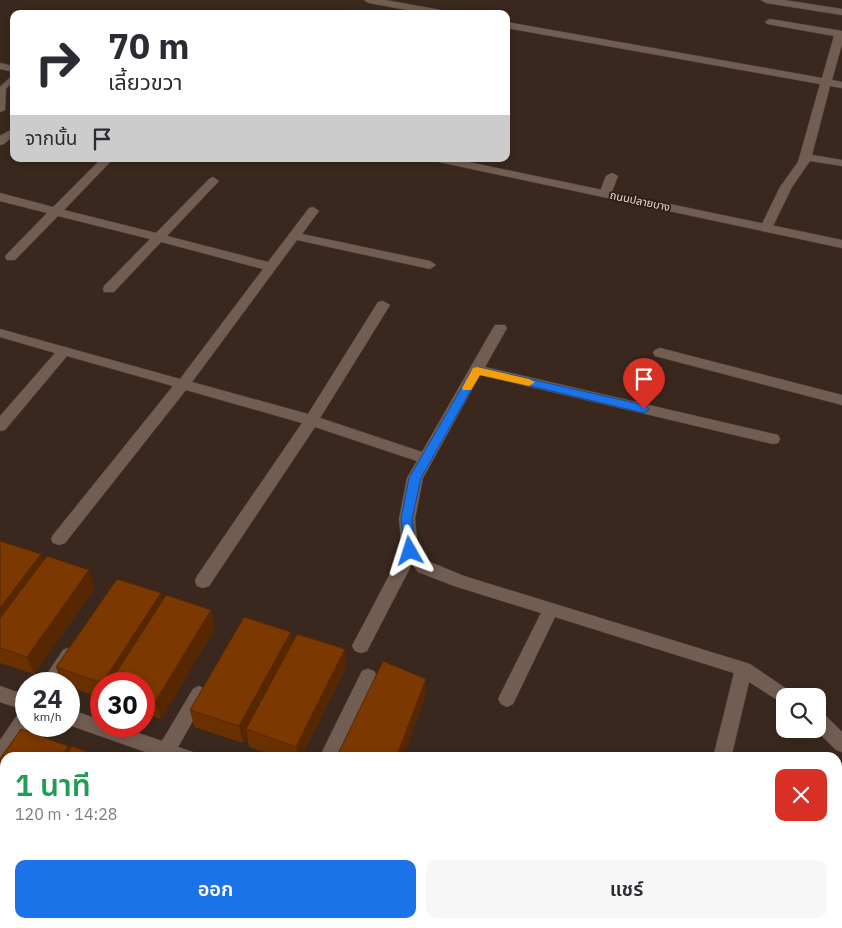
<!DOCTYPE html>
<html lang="th">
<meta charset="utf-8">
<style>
body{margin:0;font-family:"IBM Plex Sans","Noto Sans Thai",sans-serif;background:#f7f7f7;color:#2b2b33;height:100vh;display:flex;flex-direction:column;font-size:19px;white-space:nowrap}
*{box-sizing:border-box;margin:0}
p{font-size:16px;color:#7c7c81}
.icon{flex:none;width:28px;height:28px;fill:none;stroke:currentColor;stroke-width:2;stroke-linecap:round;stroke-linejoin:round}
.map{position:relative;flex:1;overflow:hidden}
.side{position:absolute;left:0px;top:752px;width:842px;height:176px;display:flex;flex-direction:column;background:#fff;border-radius:15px 15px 0 0;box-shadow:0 2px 8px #0003}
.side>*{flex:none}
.top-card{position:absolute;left:10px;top:10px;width:500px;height:152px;border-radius:10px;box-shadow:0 2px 8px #0003;background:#fff;color:#2b2b33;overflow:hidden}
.fabs{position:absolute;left:776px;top:688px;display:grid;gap:10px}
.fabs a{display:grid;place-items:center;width:50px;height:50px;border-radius:10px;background:#fff;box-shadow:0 2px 8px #0003;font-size:25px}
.speed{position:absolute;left:15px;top:672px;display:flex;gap:10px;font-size:25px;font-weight:700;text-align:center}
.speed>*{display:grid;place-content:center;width:65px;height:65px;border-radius:50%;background:#fff;box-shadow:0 2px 8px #0003;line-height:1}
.speed small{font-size:12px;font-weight:400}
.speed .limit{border:8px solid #d22;background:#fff;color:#111}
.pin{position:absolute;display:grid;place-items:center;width:42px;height:42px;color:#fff;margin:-51px -21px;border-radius:50% 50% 50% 0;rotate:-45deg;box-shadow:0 0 5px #0007}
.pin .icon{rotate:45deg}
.me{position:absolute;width:55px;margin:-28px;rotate:354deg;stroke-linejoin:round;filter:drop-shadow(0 0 4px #0008)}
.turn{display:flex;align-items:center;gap:18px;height:105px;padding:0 15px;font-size:22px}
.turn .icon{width:65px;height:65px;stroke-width:2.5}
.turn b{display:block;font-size:35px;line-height:42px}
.then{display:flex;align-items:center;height:48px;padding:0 15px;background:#0003;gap:10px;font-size:19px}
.round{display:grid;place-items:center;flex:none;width:52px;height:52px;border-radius:10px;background:#f7f7f7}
.summary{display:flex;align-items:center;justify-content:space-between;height:85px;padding:0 15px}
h1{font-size:30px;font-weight:600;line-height:38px;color:#1e9e55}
.primary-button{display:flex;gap:10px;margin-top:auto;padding:10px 15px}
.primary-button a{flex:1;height:58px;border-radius:10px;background:#1a73e8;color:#fff;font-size:20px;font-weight:600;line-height:58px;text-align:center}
.primary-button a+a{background:#f7f7f7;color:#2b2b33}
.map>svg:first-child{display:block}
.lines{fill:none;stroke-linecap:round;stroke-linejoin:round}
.lane-casing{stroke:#55463d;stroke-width:1}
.street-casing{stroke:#55463d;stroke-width:1}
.secondary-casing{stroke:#55463d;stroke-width:1}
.lane{fill:#725d52;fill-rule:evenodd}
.street{fill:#725d52;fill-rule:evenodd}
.secondary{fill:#725d52;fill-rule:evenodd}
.wall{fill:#6a3000}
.shaded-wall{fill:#562700}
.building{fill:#7b3800;stroke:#562700}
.route{fill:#1a73e8;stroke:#114b97}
.slow{fill:#f59e0b}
.labels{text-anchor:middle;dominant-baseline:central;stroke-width:4;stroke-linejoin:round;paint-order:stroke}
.far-street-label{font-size:11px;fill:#e8dbd5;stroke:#301f14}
</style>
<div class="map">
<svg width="842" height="928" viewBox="0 0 842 928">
<rect width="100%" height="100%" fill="#3a281e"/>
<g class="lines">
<defs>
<path id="lane" d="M14,74V80L6,89L5,110L0,112V87Z"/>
<path id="street" d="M364,0H385L446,11L451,14H429L369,3Z
M761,0H784L842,9V15L766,3Z
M770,19L842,31V44L832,80L842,82V88L830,86L812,155L842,160V166L810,161L792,187L772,228L766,232L760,228L780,187L798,162L820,84L506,28V22L822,78L834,36L767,24L765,22Z
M9,131L13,132L14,135L4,144L0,145V136Z
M101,159H113L64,210L156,233L209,179L213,177L219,181L217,183L167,236L268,262L309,208L313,207L319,211L302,234L430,261L436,265L430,269L297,240L192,382L308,414L378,302L383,301L390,305L320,418L422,452L493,328L495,325H505L507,328L485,367L778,435L780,439L778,443L773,444L480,375L423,478L415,519L418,549L430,562L464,576L750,664L791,692L793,696H785V705L749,682L731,758H713L734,673L555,617L513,704L507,707L501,704L498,699L541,613L454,586L418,572L412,564L367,651L361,653L355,651L352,646L402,551L399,519L407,478L417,461L315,427L209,586L203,588L197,586L195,581L197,576L302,423L186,390L65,543L59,545L53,543L51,539L53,535L173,386L67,356L5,430L0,431V416L55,353L0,337V329L180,379L263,269L161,242L114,292H104L103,289L104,286L150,239L58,216L15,260H7L5,257L7,254L47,213L0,201V193L53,207Z
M612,173L618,176L611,194L609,197H601L599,194L606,176Z
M660,348L842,395V405L655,356L653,353L655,350Z
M69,648L75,650L78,655L59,684H40L63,650Z
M368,669L374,671L377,676L338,758H319L362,671Z
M0,686L26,695V726H30L9,758H5V761L0,763V740L20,711L24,710L0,702Z
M199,686L205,689L208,694L178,747L193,752L195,758H153L154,755L69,725V709L101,720V726H118L162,741L193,689Z
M818,712L824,714L842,732V752L836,750L815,729H818Z
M53,924H74L73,928H51Z
M237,924H257L256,928H235Z"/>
<path id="secondary" d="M0,63L14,66V72L0,69Z
M433,159H454L842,240V248L439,162Z"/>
</defs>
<use href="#lane" class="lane-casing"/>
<use href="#street" class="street-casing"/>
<use href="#secondary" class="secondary-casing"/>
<use href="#lane" class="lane"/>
<use href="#street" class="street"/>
<use href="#secondary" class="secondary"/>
</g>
<path class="wall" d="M0,541L41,554L43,560L95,588L34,674L0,663Z
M163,601L211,610L215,628L161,719L144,713V684H101V698L69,687V684H62L56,667Z
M293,642L345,649L346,667L301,758H281L249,747L247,736L243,743L194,727L190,710Z
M68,746L70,750L38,928H0V759Z"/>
<path class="shaded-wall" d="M41,554L48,572L0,636V608Z
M89,570L95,588L34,674L27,657Z
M161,593L165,611L119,684H102V683Z
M211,610L215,628L161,719L155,702Z
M291,632L294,649L246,729L247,736L243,743L239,726Z
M345,649L346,667L301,758H297L296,747Z
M426,679V696L403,758H396Z
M68,746L73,758H61Z
M5,843V873L0,881V851Z
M23,924H41L38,928H20Z
M140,924H154L152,928H137Z
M210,924H222L220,928H208Z
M341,924H350L348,928H339Z"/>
<path class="building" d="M0,541L41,554L0,608Z
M47,556L89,570L27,657L0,648V618Z
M117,579L161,593L102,683L56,667Z
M166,595L211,610L155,702L144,698V684H109Z
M244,617L291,632L239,726L190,710Z
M297,634L345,649L296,747L246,729Z
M383,661L426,679L396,758H336Z
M21,729L68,746L61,758H5V843L0,851V759Z
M72,746L102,758H65Z
M5,849V924H23L20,928H14L0,922V857Z
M74,924H140L137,928H71Z
M143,924H210L208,928H141Z
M277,924H341L339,928H275Z"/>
<path class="route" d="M477,367L644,405L649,409L644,413L480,374L421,478L412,519L416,551L414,555H406L401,519L409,478L472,370Z"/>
<path class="slow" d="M477,367L529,379L535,382L529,386L480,375L471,390H463L462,388L473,368Z"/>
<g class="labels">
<g class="far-street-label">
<text transform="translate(640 201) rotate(12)">ถนนปลายบาง</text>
</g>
</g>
</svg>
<div class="fabs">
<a><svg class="icon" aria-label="search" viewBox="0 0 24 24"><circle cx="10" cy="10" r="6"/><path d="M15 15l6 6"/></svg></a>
</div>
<div class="speed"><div>24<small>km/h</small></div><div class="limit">30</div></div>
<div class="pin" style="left:644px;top:409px;background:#d93025"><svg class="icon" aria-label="arrive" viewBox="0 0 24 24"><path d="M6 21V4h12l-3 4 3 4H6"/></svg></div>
<svg class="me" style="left:410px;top:551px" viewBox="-20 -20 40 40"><path d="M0-17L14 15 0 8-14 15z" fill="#1a73e8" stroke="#fff" stroke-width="4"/></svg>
<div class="top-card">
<div class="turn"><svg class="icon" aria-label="right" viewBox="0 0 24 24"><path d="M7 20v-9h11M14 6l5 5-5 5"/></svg><div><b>70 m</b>เลี้ยวขวา</div></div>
<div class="then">จากนั้น<svg class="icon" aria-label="arrive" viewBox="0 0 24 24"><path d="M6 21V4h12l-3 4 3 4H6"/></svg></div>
</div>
<section class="side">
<div class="summary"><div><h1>1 นาที</h1><p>120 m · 14:28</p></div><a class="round" style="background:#d93025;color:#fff"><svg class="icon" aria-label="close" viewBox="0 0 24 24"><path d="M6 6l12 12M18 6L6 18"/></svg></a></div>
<div class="primary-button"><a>ออก</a><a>แชร์</a></div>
</section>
</div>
